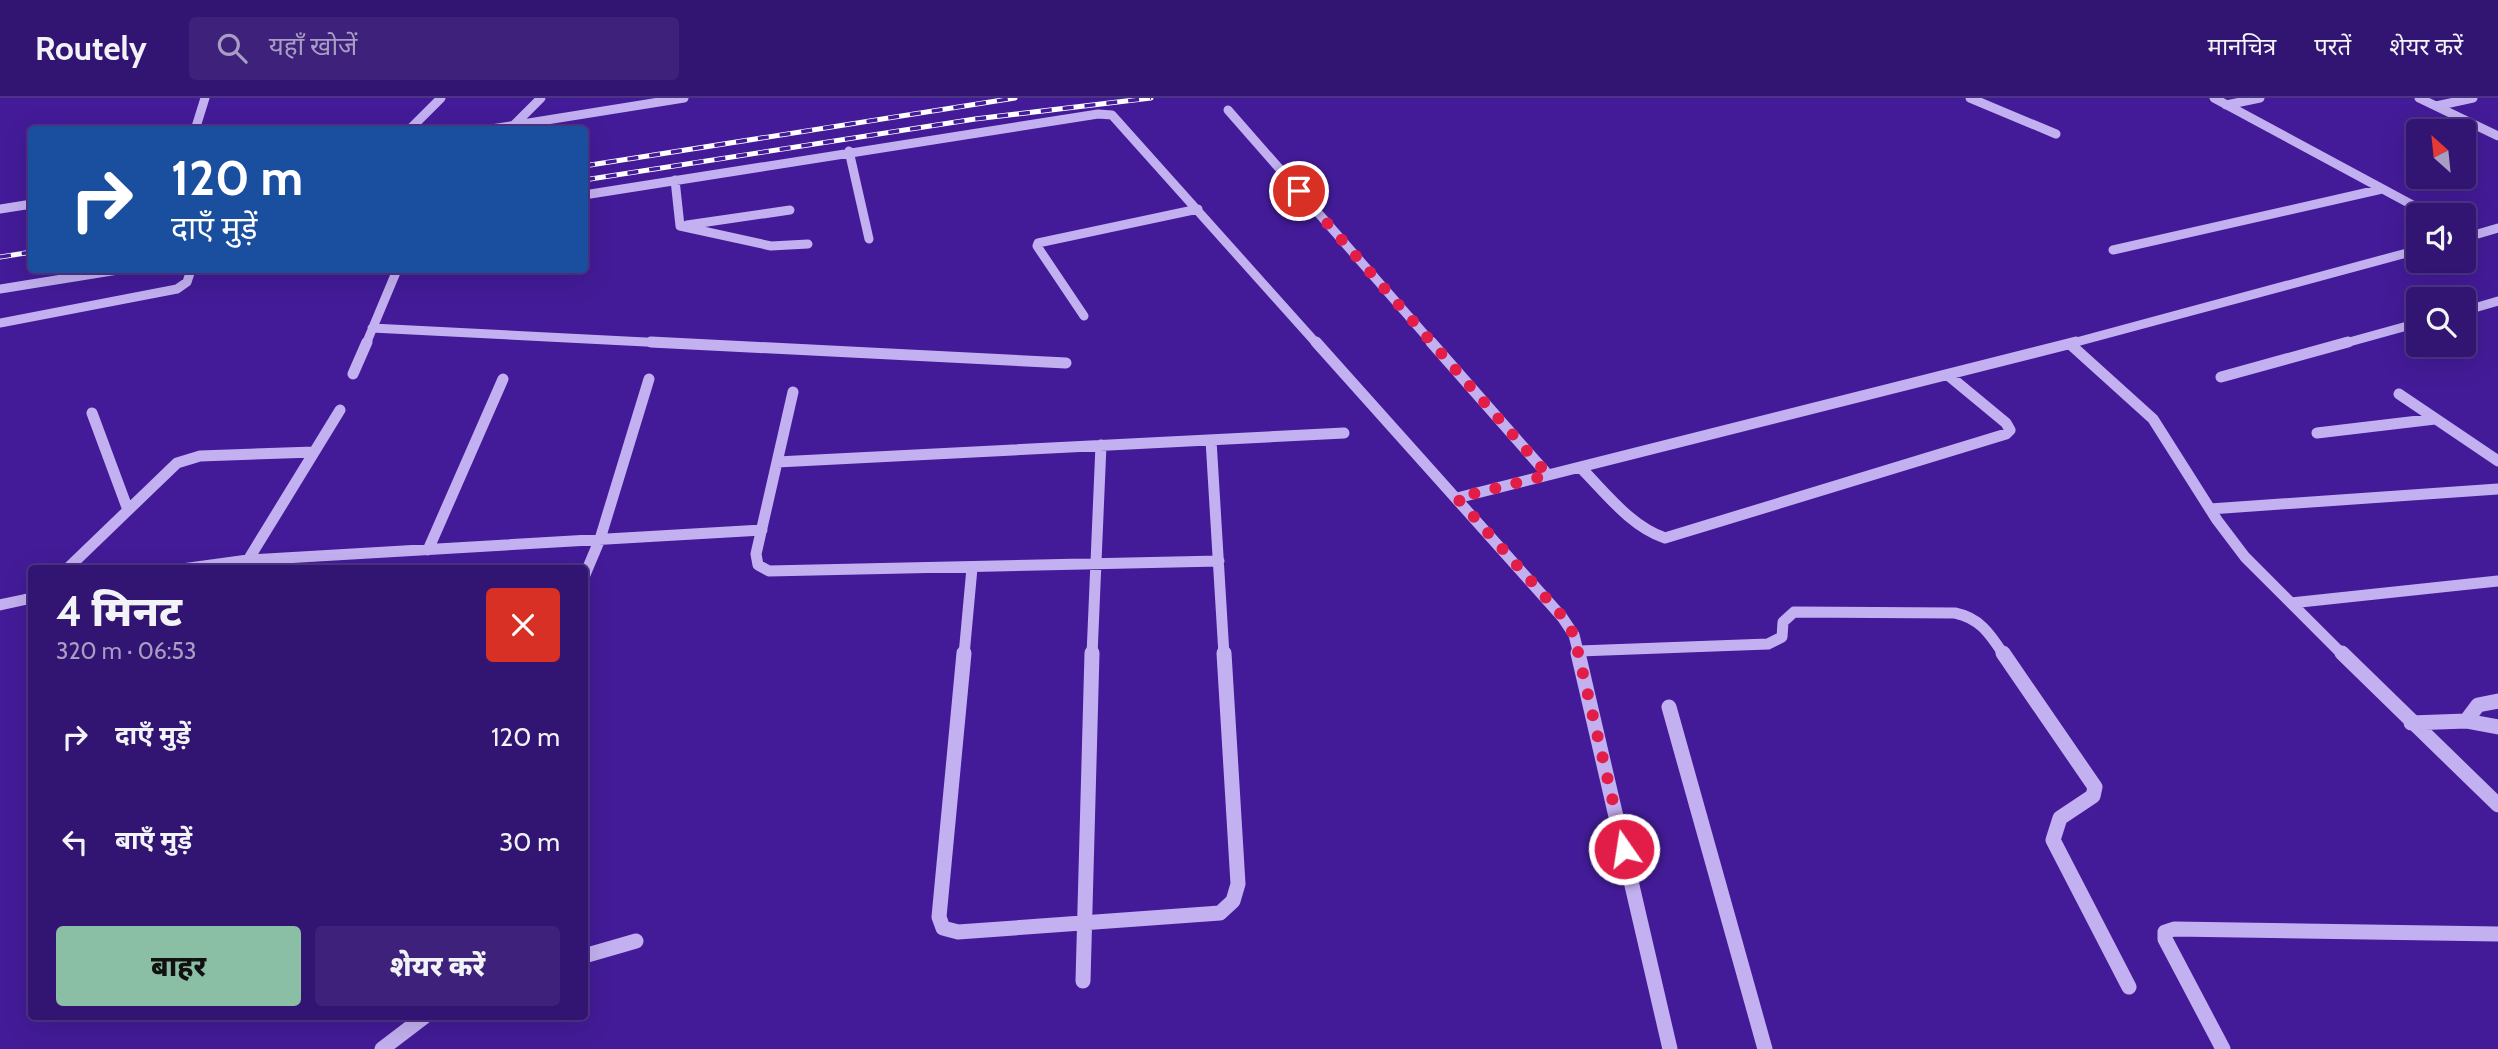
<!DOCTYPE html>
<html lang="hi">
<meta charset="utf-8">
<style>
body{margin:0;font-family:Cabin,"Noto Sans Devanagari",sans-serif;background:#3d217a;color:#f1f3f6;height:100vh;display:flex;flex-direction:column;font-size:26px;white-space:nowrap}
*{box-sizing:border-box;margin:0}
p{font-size:23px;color:#a89ec4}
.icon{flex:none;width:38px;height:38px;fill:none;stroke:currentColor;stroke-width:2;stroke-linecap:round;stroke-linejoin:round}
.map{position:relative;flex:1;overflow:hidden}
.details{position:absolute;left:28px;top:467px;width:560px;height:455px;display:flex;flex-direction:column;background:#321472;border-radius:7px;box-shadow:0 7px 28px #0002,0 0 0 2px #4d3384}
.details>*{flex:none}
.hud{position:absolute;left:28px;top:28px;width:560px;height:147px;border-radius:7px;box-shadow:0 7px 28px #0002,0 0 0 2px #4d3384;background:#1a4fa0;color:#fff;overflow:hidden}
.needle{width:46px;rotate:333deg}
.controls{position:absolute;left:2406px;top:21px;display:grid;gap:14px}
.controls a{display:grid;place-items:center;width:70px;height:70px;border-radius:7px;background:#321472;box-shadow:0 7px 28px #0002,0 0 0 2px #4d3384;font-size:35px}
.pin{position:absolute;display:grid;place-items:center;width:60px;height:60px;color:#fff;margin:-30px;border:4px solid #fff;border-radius:50%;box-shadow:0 2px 7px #0007}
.me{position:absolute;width:77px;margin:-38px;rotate:347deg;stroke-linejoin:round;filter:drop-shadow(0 0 5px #0008)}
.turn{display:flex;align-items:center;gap:24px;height:147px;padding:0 28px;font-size:32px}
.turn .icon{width:91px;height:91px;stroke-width:2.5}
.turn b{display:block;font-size:49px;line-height:60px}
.round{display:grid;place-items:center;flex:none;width:74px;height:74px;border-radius:7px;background:#3d217a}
.overview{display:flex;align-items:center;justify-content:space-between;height:119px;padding:0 28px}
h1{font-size:42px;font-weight:800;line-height:52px}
.action{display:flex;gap:14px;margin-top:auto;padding:14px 28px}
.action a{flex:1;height:80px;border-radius:7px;background:#8abfa5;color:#111;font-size:28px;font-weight:800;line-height:80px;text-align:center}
.action a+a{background:#3d217a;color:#f1f3f6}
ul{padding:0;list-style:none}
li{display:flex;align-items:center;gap:21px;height:105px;padding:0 28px}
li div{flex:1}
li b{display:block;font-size:26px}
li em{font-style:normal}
header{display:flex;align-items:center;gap:42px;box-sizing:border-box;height:98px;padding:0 35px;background:#321472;border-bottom:2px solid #4d3384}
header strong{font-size:33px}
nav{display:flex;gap:38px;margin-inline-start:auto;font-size:24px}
.search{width:490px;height:63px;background:#3d217a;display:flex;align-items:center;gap:18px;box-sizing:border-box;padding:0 24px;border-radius:7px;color:#a89ec4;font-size:26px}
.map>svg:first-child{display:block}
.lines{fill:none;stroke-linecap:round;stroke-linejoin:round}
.minor-far2{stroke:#c3b0f0;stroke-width:9}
.minor-far1{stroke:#c3b0f0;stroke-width:11}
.minor{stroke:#c3b0f0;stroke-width:15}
.rail-casing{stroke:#fff;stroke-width:5}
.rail{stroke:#431b98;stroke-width:3.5;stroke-dasharray:11;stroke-linecap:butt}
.route{stroke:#e11d48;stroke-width:12;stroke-dasharray:0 21.6}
</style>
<header>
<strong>Routely</strong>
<div class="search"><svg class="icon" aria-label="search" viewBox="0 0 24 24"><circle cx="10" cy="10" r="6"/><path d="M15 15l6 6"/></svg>यहाँ खोजें</div>
<nav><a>मानचित्र</a><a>परतें</a><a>शेयर करें</a></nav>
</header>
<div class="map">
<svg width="2498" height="951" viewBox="0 0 2498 951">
<rect width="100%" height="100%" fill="#431b98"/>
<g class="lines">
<path class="minor-far2" d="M1970,0L2056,36
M2214,0L2431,117
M2419,0L2498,38
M2226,7L2260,0
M2436,8L2473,0
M1228,12L1433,246
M515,26L541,0
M195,32L205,0
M409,32L441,0
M485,32L684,0
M849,53L869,141
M675,82L680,128L771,148L808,146
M584,97L1098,16L1112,17L1317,246
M0,111L32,106
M687,127L790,112
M2464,140L2498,130
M2113,152L2382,91
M0,191L118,172
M2464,213L2498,203
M1084,218L1037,148L1038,145L1198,111
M0,225L177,191L187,184L191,172
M372,230L685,246
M366,246L397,172
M2069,246L2418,152
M2342,246L2418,225"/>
<path class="minor-far1" d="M651,244L1066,265
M1316,244L1562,519L1574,537L1579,557
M1431,244L1548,377
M2070,246L2153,321L2217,422L2245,459L2343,557
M353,276L367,244
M2221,279L2348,244
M793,294L756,456L758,467L769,473L1219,463
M2399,296L2498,363
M92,315L128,412
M2317,335L2435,321
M1211,342L1224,557
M777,364L1344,335
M1580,369C1606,395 1630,428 1665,440L2006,336L2010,332L2006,325L1948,277
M1457,400L2076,244
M2210,411L2498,391
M428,452L503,281
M245,467L340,312
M67,471L177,365L200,358L314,354
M182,471L248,462L762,432
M584,479L600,441L649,281
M2291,505L2498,483
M0,507L32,500
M1579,553L1768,546L1782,539L1783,524L1794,514L1955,515C1980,520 1990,536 2004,557
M964,557L972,470
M1092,557L1101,347"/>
<path class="minor" d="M964,555L939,819L943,830L958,834L1220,815L1233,803L1238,786L1224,555
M1578,555L1670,951
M2003,555L2095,689L2093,698L2060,720L2053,742L2129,889
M2342,555L2498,707
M1669,609L1765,951
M2466,623L2478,607L2498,603
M2411,625L2466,623L2498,629
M584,858L636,843
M1083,883L1092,555
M382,951L424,919
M2223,951L2165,841V834L2174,831L2498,836"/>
<defs>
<path id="rail" d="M584,68L1015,0
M584,82L975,21L1151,0
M0,159L32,154"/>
</defs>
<use href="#rail" class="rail-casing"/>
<use href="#rail" class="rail"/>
</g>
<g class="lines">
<path class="route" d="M1299,93L1548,377L1457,400L1563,519L1574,537L1624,751"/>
</g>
</svg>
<div class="controls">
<a><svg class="needle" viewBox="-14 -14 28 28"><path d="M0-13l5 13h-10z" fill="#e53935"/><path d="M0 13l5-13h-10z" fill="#a89ec4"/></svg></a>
<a><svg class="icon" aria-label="sound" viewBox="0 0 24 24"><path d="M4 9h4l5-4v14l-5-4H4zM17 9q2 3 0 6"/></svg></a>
<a><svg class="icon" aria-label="search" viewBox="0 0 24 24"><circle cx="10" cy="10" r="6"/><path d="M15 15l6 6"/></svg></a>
</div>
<div class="pin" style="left:1299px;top:93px;background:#d93025"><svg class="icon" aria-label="arrive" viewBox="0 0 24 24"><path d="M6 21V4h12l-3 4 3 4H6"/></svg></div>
<svg class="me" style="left:1624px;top:751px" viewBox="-20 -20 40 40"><circle r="17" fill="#e11d48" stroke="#fff" stroke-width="3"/><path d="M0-11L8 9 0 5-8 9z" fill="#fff"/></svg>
<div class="hud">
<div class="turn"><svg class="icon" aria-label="right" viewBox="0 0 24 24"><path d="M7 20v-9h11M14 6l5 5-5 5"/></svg><div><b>120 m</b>दाएँ मुड़ें</div></div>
</div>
<section class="details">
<div class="overview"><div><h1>4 मिनट</h1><p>320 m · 06:53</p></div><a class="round" style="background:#d93025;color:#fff"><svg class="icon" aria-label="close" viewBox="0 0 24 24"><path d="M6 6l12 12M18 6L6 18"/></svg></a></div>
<ul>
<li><svg class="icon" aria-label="right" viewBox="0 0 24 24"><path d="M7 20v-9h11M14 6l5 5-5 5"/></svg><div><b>दाएँ मुड़ें</b></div><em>120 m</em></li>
<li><svg class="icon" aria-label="left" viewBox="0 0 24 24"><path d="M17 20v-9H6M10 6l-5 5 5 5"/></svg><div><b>बाएँ मुड़ें</b></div><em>30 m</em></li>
</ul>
<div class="action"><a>बाहर</a><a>शेयर करें</a></div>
</section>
</div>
